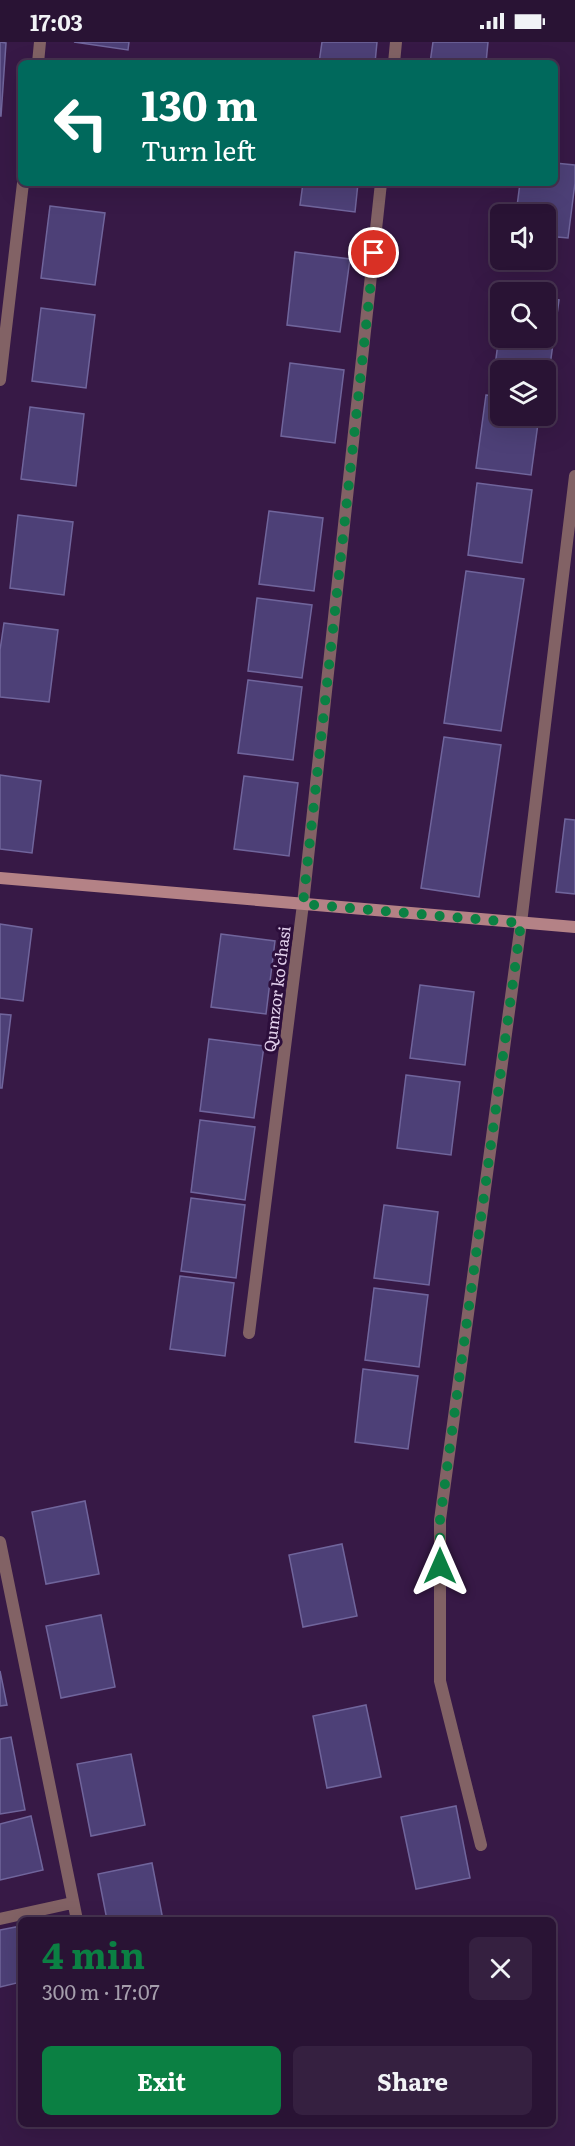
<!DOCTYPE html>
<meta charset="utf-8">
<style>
body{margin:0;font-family:Literata,serif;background:#352040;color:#f1f3f6;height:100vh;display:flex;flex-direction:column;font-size:22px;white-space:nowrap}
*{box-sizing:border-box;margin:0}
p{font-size:20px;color:#a59eac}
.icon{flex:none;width:33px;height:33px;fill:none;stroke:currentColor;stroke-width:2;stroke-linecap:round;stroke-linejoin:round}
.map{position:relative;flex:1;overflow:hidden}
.sheet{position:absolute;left:18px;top:1875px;width:538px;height:210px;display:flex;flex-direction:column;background:#291334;border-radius:9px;box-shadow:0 6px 24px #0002,0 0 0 2px #45324f}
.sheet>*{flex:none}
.guide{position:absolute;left:18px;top:18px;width:540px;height:126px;border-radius:9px;box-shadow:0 6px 24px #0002,0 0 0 2px #45324f;background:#00695c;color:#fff;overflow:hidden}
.buttons{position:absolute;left:490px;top:162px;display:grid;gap:12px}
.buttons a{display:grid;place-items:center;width:66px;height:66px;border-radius:9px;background:#291334;box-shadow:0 6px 24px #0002,0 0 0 2px #45324f;font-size:30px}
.pin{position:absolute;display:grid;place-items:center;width:51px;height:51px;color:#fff;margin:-26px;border:3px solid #fff;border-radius:50%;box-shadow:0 2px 6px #0007}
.me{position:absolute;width:66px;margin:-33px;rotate:0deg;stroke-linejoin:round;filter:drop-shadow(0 0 4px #0008)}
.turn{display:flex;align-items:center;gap:21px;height:126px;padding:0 24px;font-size:27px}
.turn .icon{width:78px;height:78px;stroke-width:2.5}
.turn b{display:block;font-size:42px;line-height:51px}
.round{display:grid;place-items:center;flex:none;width:63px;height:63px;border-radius:9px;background:#352040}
.head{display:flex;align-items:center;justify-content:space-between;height:102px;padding:0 24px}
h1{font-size:36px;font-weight:700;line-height:45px;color:#0b8043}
.cta{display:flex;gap:12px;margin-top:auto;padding:12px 24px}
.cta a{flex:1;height:69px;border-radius:9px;background:#0b8043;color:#fff;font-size:24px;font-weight:700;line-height:69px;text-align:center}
.cta a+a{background:#352040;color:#f1f3f6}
.status{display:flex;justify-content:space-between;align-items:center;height:42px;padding:0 30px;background:#291334;direction:ltr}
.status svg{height:16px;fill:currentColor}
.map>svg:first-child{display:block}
.building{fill:#4d4077;stroke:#70659c;stroke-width:1.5}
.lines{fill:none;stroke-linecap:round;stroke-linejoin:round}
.street{stroke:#826265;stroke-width:12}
.secondary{stroke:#b48286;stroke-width:12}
.route{stroke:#0b8043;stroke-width:10;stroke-dasharray:0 18}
.labels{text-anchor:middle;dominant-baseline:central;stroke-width:6;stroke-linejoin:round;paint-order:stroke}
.street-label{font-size:16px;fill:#e3d1ed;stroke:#2c0e3b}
</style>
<div class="status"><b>17:03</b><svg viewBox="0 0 49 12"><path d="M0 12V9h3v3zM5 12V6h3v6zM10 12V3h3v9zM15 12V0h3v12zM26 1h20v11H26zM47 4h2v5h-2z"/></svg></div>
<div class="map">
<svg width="575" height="2104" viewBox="0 0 575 2104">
<rect width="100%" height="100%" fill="#371946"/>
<path class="building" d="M0,0L6,1L1,74H0Z
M74,0H129L128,8Z
M322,0H377L375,21H319Z
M433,0H488L486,21H430Z
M555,121L575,123V141L568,196L546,194V172H516L520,141H555Z
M303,141H358L355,170L300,163Z
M50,164L105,171L95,243L41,236Z
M295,210L350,217L340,290L287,283Z
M546,256L559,258L549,331L546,328L495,324L501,278V296H546Z
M41,266L95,273L86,346L32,339Z
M290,321L344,328L335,401L281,394Z
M486,353L501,355V374H539L531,433L476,426Z
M30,365L84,372L76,444L21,437Z
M477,441L532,448L522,521L468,513Z
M269,469L323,476L314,549L259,542Z
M18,473L73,480L64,553L10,546Z
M466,529L524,537L501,689L444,681Z
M257,556L312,563L302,636L248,629Z
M4,581L58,588L49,660L0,655V608Z
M248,638L302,645L293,718L238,711Z
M444,695L501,703L479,855L421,846Z
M0,733L41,739L32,811L0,807Z
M244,734L298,741L289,814L234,807Z
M565,777L575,778V852L556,850Z
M0,882L32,887L23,959L0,956Z
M221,892L275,899L266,972L211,965Z
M420,943L474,950L465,1023L410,1016Z
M0,972L11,973L2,1046H0Z
M209,997L264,1004L254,1076L200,1069Z
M406,1033L460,1040L451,1113L397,1106Z
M200,1078L255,1085L245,1158L191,1150Z
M191,1156L245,1163L236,1236L181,1229Z
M384,1163L438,1170L429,1243L374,1236Z
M180,1234L234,1241L225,1314L170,1307Z
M374,1246L428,1253L419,1325L365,1318Z
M363,1327L418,1334L408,1407L355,1400Z
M85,1459L99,1532L46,1542L32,1470Z
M342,1502L357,1574L303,1585L289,1513Z
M101,1573L115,1645L61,1656L46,1584Z
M0,1629L7,1663L0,1664Z
M366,1663L381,1735L327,1746L313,1674Z
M11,1695L25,1768L0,1772V1697Z
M131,1712L145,1783L91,1794L77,1722Z
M456,1764L470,1836L416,1847L401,1775Z
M31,1774L43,1828L0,1838V1782Z
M152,1821L163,1878H107L98,1832Z
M21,1884V1940L0,1945V1888Z"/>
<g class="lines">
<path class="street" d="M38,21L40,0
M394,21L396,0
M0,338L23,141
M249,1291L303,862L381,141
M0,1500L77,1878
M481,1803L440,1639V1478L521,881L575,434
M0,1877L72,1861"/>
<path class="secondary" d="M0,836L575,885"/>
</g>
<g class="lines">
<path class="route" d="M374,211L303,862L521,881L440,1478V1524"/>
</g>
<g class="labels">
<g class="street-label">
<text transform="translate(276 947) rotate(-83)">Qumzor ko'chasi</text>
</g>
</g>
</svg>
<div class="buttons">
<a><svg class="icon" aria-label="sound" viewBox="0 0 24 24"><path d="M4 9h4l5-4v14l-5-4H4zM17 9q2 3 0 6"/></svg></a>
<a><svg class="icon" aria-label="search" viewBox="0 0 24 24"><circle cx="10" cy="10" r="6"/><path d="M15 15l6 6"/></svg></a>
<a><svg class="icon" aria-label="layers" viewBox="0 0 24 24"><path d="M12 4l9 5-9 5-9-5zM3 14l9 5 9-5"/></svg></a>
</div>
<div class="pin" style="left:374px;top:211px;background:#d93025"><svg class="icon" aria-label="arrive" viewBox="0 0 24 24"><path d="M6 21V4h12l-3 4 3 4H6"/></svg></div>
<svg class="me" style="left:440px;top:1524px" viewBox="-20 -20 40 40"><path d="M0-17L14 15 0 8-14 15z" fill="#0b8043" stroke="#fff" stroke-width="4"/></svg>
<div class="guide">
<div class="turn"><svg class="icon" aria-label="left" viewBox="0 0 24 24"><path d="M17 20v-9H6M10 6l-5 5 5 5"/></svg><div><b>130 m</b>Turn left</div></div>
</div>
<section class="sheet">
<div class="head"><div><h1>4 min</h1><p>300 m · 17:07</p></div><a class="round"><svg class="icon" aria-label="close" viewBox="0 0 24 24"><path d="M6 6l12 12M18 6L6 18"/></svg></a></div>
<div class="cta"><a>Exit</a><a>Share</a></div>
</section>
</div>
